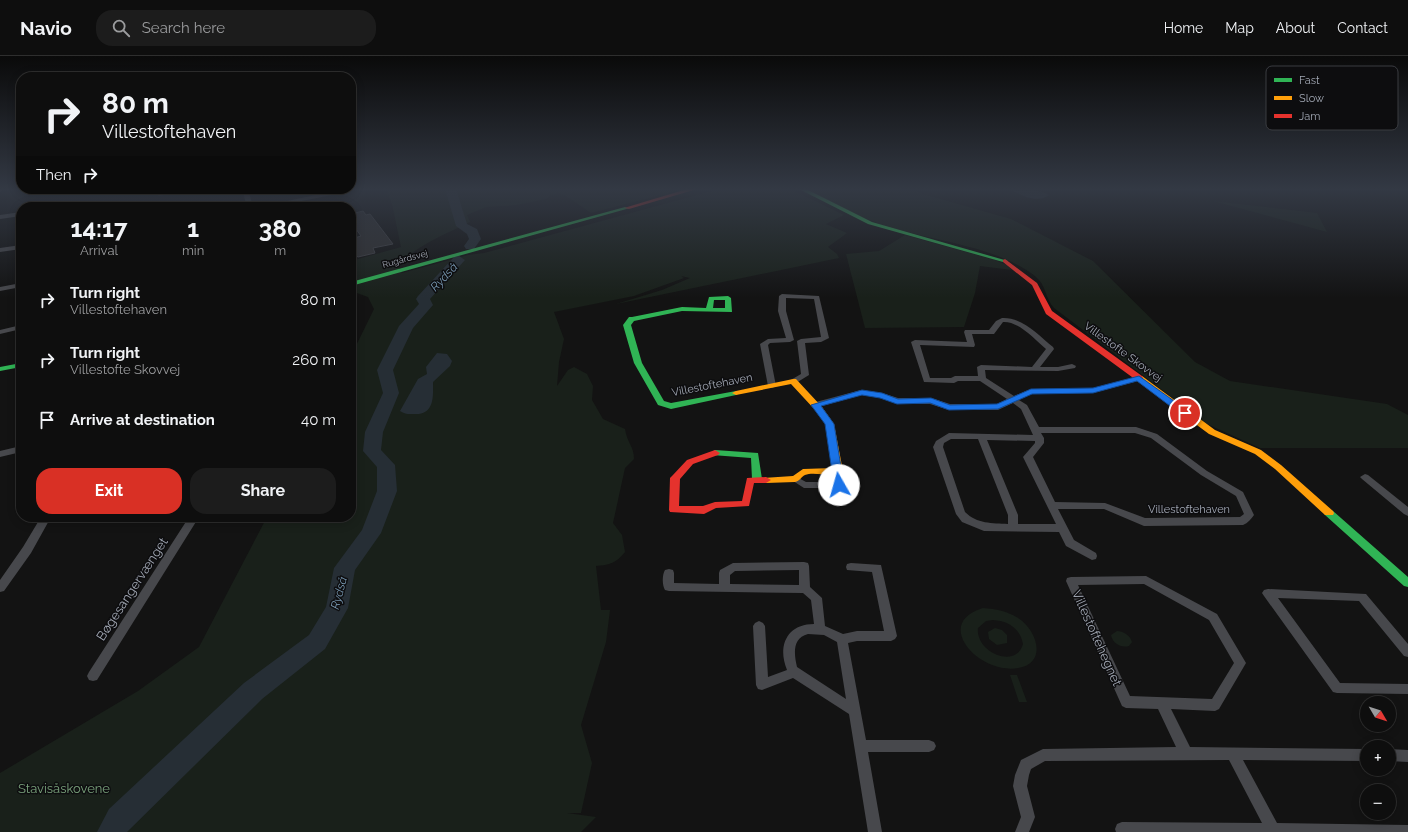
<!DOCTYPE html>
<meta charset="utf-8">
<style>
body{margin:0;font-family:Raleway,sans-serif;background:#1c1c1c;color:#f1f3f6;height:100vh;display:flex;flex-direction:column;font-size:15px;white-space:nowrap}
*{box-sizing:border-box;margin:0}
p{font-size:13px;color:#9b9c9e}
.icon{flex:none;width:22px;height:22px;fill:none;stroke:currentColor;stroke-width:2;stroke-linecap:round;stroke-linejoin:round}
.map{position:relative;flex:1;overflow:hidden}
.panel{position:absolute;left:16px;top:146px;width:340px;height:320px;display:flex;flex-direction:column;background:#0e0e0e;border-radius:16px;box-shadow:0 2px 10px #0003,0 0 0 1px #2e2e2e}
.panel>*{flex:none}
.top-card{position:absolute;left:16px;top:16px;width:340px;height:122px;border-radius:16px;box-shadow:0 2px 10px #0003,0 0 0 1px #2e2e2e;background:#0e0e0e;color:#f1f3f6;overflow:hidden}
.needle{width:26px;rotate:129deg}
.tools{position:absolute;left:1360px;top:640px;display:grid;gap:8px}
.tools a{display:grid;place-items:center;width:36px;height:36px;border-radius:50%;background:#0e0e0e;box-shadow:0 2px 10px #0003,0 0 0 1px #2e2e2e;font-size:20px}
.pin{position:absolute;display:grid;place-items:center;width:34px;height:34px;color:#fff;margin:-17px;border:2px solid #fff;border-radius:50%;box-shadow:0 1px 4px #0007}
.me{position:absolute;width:44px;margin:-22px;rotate:353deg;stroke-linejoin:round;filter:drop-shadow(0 0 3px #0008)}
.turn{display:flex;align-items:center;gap:14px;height:84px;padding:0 20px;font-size:18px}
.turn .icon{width:52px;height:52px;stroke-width:2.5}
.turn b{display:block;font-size:28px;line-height:34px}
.then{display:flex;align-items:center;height:38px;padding:0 20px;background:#0003;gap:8px;font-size:15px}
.eta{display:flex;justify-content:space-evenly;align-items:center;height:68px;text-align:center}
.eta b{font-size:24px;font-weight:700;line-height:28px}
.button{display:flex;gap:8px;margin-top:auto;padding:8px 20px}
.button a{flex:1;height:46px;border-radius:16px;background:#d93025;color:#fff;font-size:16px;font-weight:700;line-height:46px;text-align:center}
.button a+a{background:#1c1c1c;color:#f1f3f6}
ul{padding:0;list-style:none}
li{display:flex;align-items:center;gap:12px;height:60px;padding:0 20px}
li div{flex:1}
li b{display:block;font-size:15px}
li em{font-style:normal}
header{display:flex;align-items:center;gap:24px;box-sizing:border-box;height:56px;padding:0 20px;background:#0e0e0e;border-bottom:1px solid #2e2e2e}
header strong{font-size:19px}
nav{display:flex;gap:22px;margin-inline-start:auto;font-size:14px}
.search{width:280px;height:36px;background:#1c1c1c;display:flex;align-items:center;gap:10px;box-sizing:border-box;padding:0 14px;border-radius:16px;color:#9b9c9e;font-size:15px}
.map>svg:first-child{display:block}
.green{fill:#19201a;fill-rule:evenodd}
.water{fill:#262e35}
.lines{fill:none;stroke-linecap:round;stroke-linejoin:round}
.river{fill:#262e35;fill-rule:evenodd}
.building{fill:#313132;stroke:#424347}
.street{fill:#47484c;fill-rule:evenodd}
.fast{fill:#30b455;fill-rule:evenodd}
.slow{fill:#ff9f0a;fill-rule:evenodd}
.jam{fill:#e5322d;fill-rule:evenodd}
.route{fill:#1a73e8;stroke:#114b97}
.labels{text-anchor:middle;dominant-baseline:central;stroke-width:3;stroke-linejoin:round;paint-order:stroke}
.far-street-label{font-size:9px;fill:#a3a9b5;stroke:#0d0d0f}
.street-label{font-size:11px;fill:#a3a9b5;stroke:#0d0d0f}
.water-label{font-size:12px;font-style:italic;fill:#7898b2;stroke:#0d0d0f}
.near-street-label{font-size:13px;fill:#a3a9b5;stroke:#0d0d0f}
.near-park-label{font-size:13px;fill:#79a17b;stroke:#0d0d0f}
.key{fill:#0d0d0f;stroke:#3a3c41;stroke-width:1}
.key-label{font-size:11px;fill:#a3a9b5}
</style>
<header>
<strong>Navio</strong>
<div class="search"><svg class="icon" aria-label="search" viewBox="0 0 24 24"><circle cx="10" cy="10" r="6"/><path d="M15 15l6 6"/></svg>Search here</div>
<nav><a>Home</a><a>Map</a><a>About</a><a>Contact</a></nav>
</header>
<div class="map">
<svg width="1408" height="776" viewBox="0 0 1408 776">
<rect width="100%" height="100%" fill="#131313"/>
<path class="green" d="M386,133H684L591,157L566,140L560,137L551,139L546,143L517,149L486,151L467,159L470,166C446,178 415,190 398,210L402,217L468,199L484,197L719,133H790L844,159L826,168L847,177L828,191L837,198L839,202L616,248L662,234L690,222L681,220L684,222L634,240L554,256L564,283L559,306L557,330L568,314L574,311L587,318L593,330L592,344L603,363L625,373C627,387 634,390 634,403L625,412L613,467L622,479L625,496C616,507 610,509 596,510L601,554H610L606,586L581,669L592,707L581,757H567L596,761L581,776H0V717L138,635L199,591L267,461H351V300L374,253L368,241L351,235V205L401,191L392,148Z
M806,133H917L919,137L1011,163L1093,205L1195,306L1230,325L1387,348L1408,359V392H1260L1207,368L1054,252C1045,242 1046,229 1036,221C994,187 922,185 872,165C849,157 828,144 806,133Z
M1213,145L1317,157L1327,176Z
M905,179L995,204L1007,209L1012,214L980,210L975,237L964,271L865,272L846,198L879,195Z
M983,552C996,553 1007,555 1018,562C1037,574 1048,607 1018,612C979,619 932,567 983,552ZM993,564C1008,565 1020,572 1023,588C1016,614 975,596 978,572L986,565Z
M995,572L1002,574L1007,579V587L997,589L989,583L988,576Z
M1117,575C1123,575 1130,579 1132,586L1129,590C1121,592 1113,588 1111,579Z
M1010,619H1017L1027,646H1019Z"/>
<path class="water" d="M1009,133C1023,133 1037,132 1049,139C1037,148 1021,139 1009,133Z
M437,297L447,298L452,305L450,310L433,326C433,339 435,358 416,358C409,358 406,359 400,355L418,323L427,318L426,311Z"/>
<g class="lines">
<path class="river" d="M445,133H456L467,168L477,173L481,183L474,193H466L464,190L469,183L467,178L456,170Z
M459,200L465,204L430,243L433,249L413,272L393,314L399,337L383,376L381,394L395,409L397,435L381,477L355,514L348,552L325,593L262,643L127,776H97L109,753L244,627L309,579L326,551L334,512L362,474L377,435V411L363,395L365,376L383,337L377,314L399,270L419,248L416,243L418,240L454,201Z"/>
</g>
<path class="building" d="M363,155L366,159L370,158L393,188L373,192L375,197L358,201L355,199L351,200V183L361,180L351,166V158Z"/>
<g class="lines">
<path class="street" d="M0,133H4L0,136Z
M176,133H190L159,140L156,138Z
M242,133H248L253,151H247Z
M344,133L347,134V136L271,151H259Z
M21,156V160L0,163V159Z
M21,189V193L0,196V192Z
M21,227V231L0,235V231Z
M782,238L819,240L829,282L821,286L805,287L809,319L796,327H790L789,325L801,318L797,285L801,283L821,281L814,243L786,242V255L794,284L790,286L770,287L768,289L776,330L772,332L768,330L760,288L768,283L786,282L778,255L779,240Z
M1002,262C1022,261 1038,279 1053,291L1054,293L1040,311H1058L1072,308L1076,310L1075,312L1058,315L985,314L986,322L1014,340L1031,333H1093L1139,320L1143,322L1142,324L1093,337H1032L1019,344L1027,349L1039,371H1136L1157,378L1207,415L1243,436L1254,459C1251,463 1248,467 1243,469L1144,470L1104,453H1058L1074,484L1096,497L1097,500L1096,503L1092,504L1066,490L1059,476L984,475L962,466L956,458L933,391L936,385L949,377L1033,379L1021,353L1013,347L998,354H949L930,348H897L880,341L861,339L815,352L811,349L812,347L861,334L882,337L898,342H931L950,348H997L1007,343L980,325H958L954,327L924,326L911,286L915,284L967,286L964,276L965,274H989L996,265ZM1003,266C1019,265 1035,284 1046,293L1032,311L981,309L977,311L978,320H955L951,322H930L920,289L974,291L975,289L972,278H994ZM1041,377H1135L1151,382L1201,419L1236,440L1244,458L1240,461L1145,462L1105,447L1055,446L1033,401L1044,387V382ZM951,383H978L1008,459V468C992,467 977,468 965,456L943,391L944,387ZM987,384L1035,385V387L1023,401L1056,468H1018V459Z
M21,269V273L0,278V274Z
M21,390V396L0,401V395Z
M838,412L843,415L844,429L839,432H804L790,423L795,420L806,426H834L833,415Z
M1365,418L1368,419L1408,451V460L1404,458L1362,423L1360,421Z
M41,461H51L31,497L4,535L0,536V524L23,491Z
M189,461H199L97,624L93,625L89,624L87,620L89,616Z
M804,506L808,507L809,510L810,531L822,542L825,570L843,578L857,575H884L872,516L847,514L846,511L847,508L851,507L881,509L897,580L895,583L891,585H857L848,587L866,684H929L934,686L936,690L934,694L929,696H868L882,776H868L849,658L793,622L762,634L758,633L756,629L753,570L755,567L759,565L763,567L765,570L768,621L787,614C777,590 787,568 814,568L811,544L803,537L669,535L665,534C662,529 662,519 665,514L669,513L673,514L674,517V527L719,528V517L720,514L733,507ZM799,514V529L730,528V519L735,515ZM808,578L824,579L837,586L846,643L797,611C794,598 792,582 808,578Z
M1146,520L1217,558L1246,607L1219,653L1215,655L1171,653L1190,691L1367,693V705L1243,704L1277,767L1408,769V776H1116L1115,773L1117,768L1122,766L1262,767L1229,704L1045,705L1031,713L1029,719L1027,730L1035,761L1029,776H1015L1021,761L1013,730L1015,719L1021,704L1043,693L1176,691L1158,653L1126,652L1122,650L1066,525L1067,522L1071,521ZM1144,528L1209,564L1234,607L1212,643L1130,640L1078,529Z
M1268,533L1366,538L1408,588V601L1404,600L1359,545L1278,542L1340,627L1408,628V638L1337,637L1333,636L1264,540L1262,537L1264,534Z
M1389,693L1408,694V706L1389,705Z"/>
<path class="fast" d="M799,133H806L872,166L1008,205L1003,206L868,168Z
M625,151L630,152L351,230V226Z
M728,240L731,242L732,256L682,255L634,265L631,269L642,307L664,345L671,347L736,335L740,337L736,339L671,353L658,349L634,307L623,269L629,261H632L682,251L706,252L709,241ZM714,244H725V252H713Z
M21,307V311L0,315V311Z
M715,394L758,397L762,423L760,425H754L752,423L751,402L712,399L710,397Z
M1329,453L1333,455L1408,521V531L1404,530L1325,459L1324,457L1325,455Z"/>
<path class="slow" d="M1136,320H1142L1215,374L1261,394L1281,409L1333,455L1334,457L1333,459H1325L1275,413L1255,398L1209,378L1136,324L1135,322Z
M793,323H796L822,351L834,368L843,415C836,423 815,415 805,419C801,421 800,425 795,426L766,427L763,426L761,424L763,422L793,420L803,413L833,412L826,368L816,355L791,328L736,339L732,337L736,335Z"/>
<path class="jam" d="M687,133H697L629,153L624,152Z
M1005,203L1037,227L1052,255L1142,320L1143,322L1142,324H1136L1046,258L1032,229L1003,206V204Z
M715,394L720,397L718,399L693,408L680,423L679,450H703L715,446L742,445L747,422L766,421L771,424L766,427H754L749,450L716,452L704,458L670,456L669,454L670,422L672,420L687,404Z"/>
</g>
<linearGradient id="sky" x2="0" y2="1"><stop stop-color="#0a0a0a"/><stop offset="0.55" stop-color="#333944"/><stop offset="1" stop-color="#333944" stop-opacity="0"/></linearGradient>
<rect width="1408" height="242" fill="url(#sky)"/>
<path class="route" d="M1139,320L1188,355V359H1182L1137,325L1093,337L1032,338L998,353L949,354L930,347L897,348L880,342L862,339L821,350L834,368L844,429L839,432L834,429L825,368L811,349L862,334L882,337L898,343L931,342L950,349L997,348L1031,333L1093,332Z"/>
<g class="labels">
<g class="far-street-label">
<text transform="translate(405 203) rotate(-15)">Rugårdsvej</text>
</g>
<g class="street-label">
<text transform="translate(1123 296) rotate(36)">Villestofte Skovvej</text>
<text transform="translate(712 329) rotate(-11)">Villestoftehaven</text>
<text x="1189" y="453">Villestoftehaven</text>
</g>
<g class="water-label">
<text transform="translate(444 221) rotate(-47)">Rydså</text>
<text transform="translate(339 537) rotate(-75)">Rydså</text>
</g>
<g class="near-street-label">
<text transform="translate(132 533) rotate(-57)">Bøgesangervænget</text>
<text transform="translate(1097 582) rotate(66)">Villestoftehegnet</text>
</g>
<g class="near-park-label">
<text x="64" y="732">Stavisåskovene</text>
</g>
</g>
<rect x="1266" y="10" width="132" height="64" rx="6" class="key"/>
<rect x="1274" y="22" width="18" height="4" fill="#30b455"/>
<rect x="1274" y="40" width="18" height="4" fill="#ff9f0a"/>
<rect x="1274" y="58" width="18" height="4" fill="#e5322d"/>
<g class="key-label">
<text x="1299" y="28">Fast</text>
<text x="1299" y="46">Slow</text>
<text x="1299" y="64">Jam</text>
</g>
</svg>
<div class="tools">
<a><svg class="needle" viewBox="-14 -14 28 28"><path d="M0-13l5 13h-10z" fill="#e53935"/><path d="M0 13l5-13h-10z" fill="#9b9c9e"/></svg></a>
<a>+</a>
<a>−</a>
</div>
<div class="pin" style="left:1185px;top:357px;background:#d93025"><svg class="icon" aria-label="arrive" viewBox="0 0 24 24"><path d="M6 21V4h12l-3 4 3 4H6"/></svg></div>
<svg class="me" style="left:839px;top:429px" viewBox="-20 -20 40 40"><circle r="19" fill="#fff"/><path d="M0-13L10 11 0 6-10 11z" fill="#1a73e8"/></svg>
<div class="top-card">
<div class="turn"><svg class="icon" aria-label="right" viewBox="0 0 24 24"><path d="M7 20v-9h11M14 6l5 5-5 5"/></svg><div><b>80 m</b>Villestoftehaven</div></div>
<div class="then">Then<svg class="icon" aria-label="right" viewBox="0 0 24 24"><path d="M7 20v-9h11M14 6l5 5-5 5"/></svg></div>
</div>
<section class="panel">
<div class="eta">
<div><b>14:17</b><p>Arrival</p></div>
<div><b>1</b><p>min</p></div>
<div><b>380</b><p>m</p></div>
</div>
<ul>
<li><svg class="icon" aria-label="right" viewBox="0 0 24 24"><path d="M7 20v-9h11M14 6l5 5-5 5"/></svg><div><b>Turn right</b><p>Villestoftehaven</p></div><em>80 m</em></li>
<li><svg class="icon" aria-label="right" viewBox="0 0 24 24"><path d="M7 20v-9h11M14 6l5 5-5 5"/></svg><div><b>Turn right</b><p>Villestofte Skovvej</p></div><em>260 m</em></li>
<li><svg class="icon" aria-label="arrive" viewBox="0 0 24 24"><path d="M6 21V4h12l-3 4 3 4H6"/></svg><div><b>Arrive at destination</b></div><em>40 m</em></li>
</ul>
<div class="button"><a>Exit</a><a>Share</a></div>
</section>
</div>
